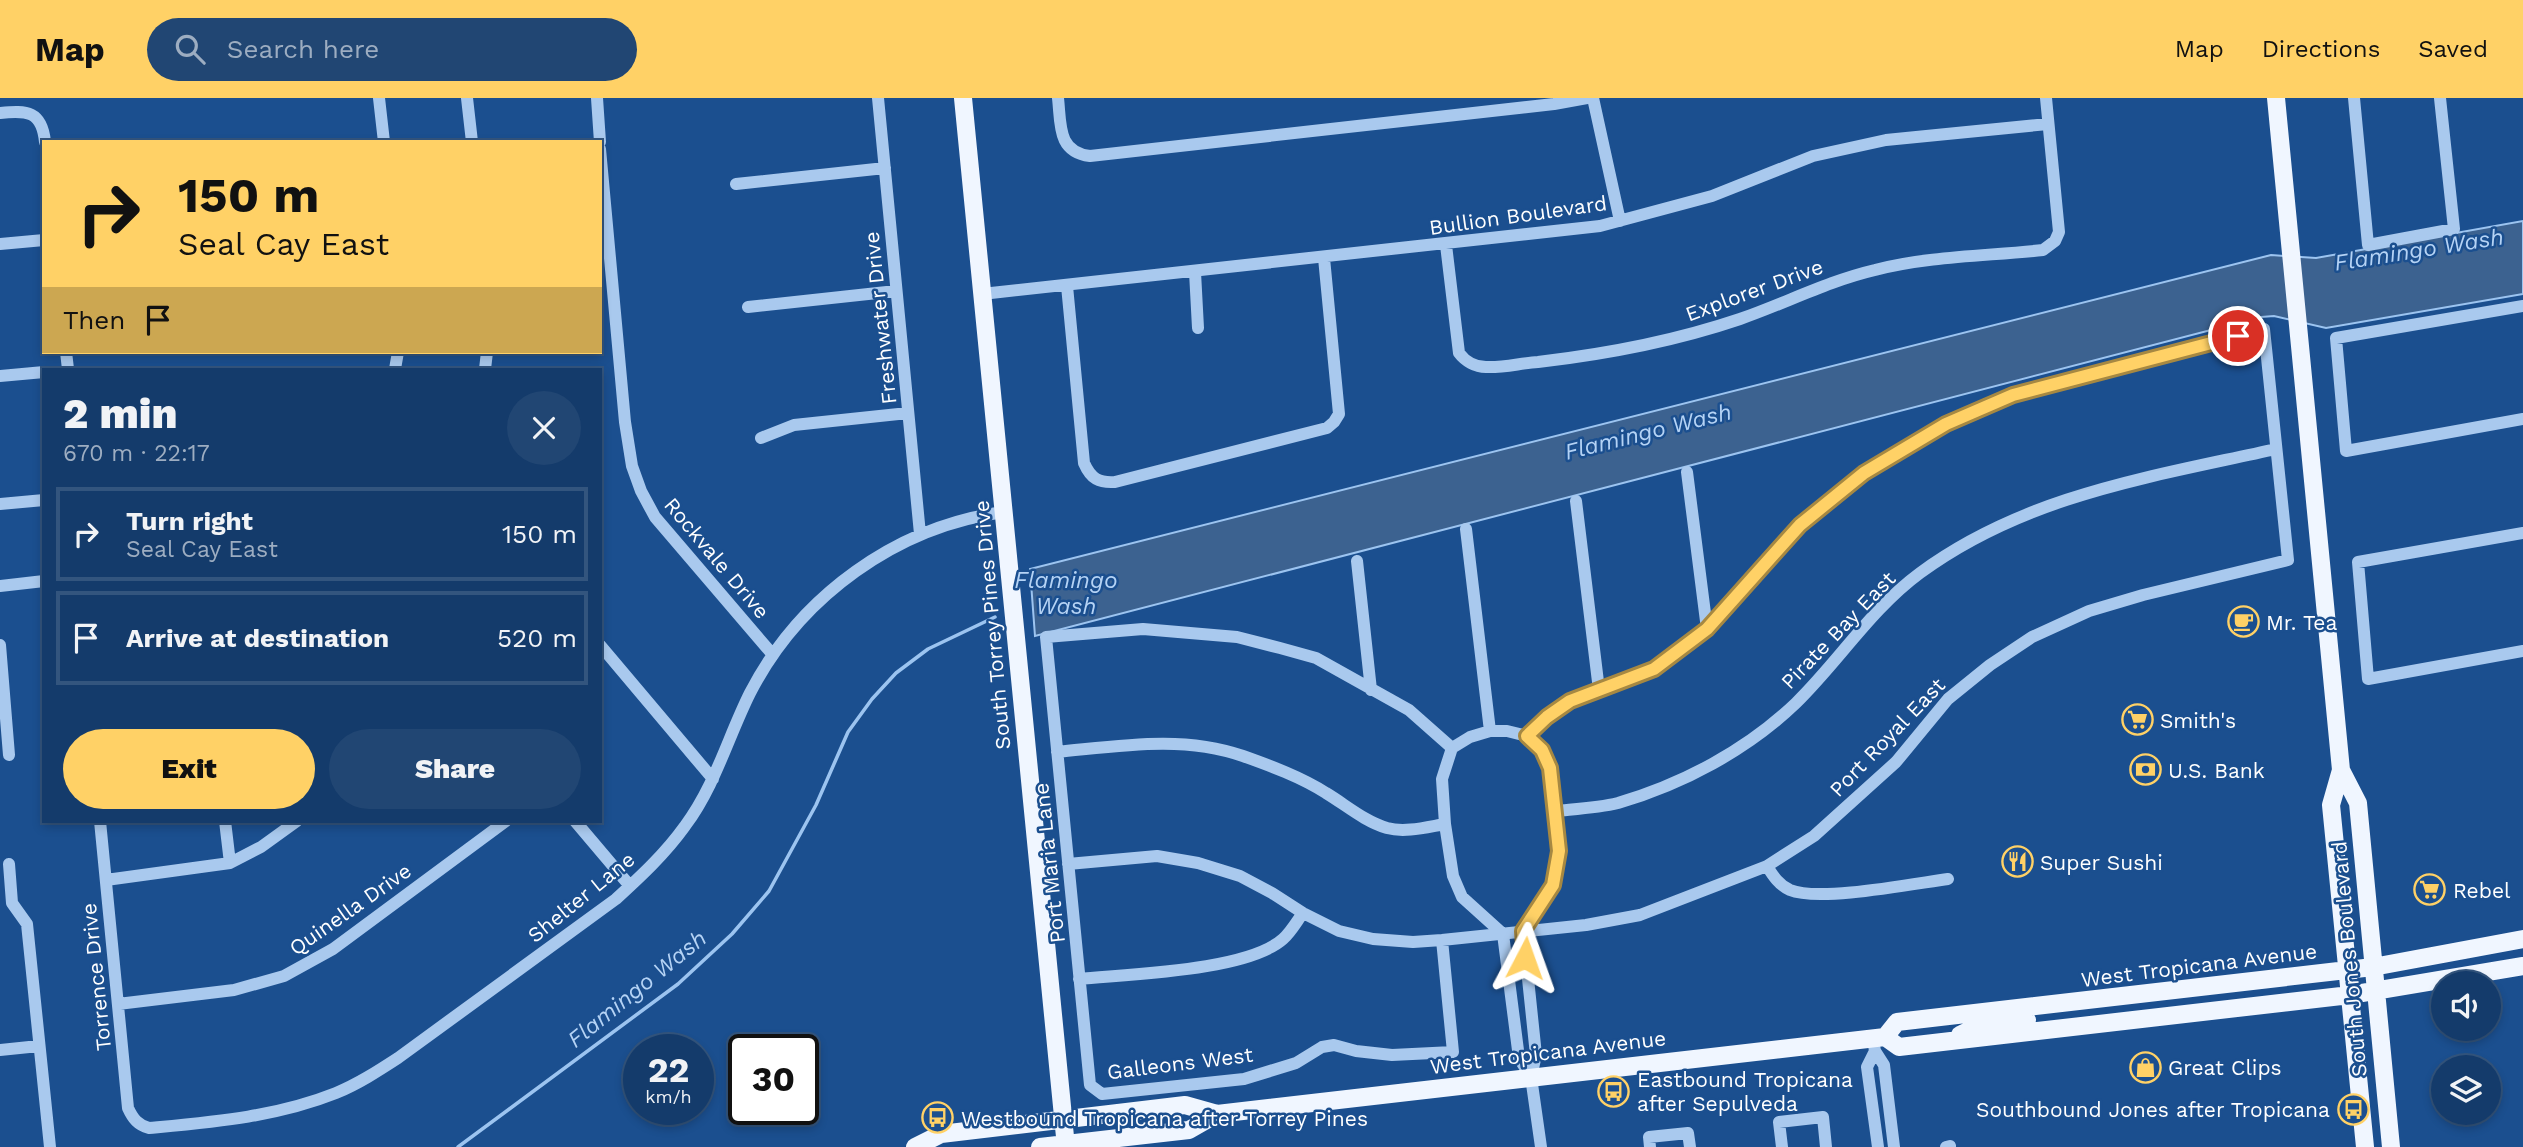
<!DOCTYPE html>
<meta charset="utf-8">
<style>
body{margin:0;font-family:"Work Sans",sans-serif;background:#214673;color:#f1f3f6;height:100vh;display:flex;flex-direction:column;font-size:26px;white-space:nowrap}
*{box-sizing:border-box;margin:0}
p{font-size:23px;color:#9dadc1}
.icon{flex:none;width:38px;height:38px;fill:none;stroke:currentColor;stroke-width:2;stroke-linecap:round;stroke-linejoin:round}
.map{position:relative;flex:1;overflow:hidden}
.panel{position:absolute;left:42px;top:270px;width:560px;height:455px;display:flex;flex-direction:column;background:#143b6b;border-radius:0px;box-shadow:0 4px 10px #0003,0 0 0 2px #33557e}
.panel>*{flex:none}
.guide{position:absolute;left:42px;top:42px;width:560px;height:214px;border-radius:0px;box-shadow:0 4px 10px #0003,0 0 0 2px #33557e;background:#ffd166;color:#111;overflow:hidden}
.fabs{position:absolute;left:2431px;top:873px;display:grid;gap:14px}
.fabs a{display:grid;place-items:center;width:70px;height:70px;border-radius:50%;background:#143b6b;box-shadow:0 4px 10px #0003,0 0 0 2px #33557e;font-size:35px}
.speed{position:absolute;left:623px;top:936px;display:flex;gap:14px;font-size:35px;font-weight:700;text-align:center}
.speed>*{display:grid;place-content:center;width:91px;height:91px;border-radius:50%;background:#143b6b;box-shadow:0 4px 10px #0003,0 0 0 2px #33557e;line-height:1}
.speed small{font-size:18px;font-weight:400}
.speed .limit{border:4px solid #111;border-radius:10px;background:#fff;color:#111}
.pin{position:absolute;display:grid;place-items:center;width:60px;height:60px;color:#fff;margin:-30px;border:4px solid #fff;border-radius:50%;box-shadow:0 2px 7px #0007}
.me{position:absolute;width:77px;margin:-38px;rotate:4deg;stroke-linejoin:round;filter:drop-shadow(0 0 5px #0008)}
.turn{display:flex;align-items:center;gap:24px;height:147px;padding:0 21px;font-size:32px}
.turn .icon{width:91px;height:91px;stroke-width:2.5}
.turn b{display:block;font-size:49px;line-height:60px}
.then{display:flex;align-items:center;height:66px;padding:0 21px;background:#0003;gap:14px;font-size:26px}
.round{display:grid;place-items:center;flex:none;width:74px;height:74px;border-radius:37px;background:#214673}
.head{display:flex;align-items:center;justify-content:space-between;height:119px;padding:0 21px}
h1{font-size:42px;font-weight:800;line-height:52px}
.primary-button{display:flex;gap:14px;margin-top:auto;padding:14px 21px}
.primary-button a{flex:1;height:80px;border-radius:42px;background:#ffd166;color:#111;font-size:28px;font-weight:800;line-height:80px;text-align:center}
.primary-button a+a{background:#214673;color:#f1f3f6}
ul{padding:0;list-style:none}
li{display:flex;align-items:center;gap:21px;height:94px;margin:0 14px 10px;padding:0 7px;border:4px solid #33557e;border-radius:0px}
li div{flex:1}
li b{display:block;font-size:26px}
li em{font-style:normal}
header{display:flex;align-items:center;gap:42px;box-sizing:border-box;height:98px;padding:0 35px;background:#ffd166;color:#111}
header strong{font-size:33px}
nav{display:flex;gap:38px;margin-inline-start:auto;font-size:24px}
.search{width:490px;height:63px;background:#214673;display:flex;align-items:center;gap:18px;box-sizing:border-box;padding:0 24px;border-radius:38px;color:#9dadc1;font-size:26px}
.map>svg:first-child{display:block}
.water{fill:#3c6290;stroke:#9cc4f0;stroke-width:2}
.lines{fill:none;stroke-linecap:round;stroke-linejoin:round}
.stream{stroke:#9cc4f0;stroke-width:3.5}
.minor{stroke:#a9c9ee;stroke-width:12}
.major{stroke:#f0f6ff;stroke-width:18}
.route-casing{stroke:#a68842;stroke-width:18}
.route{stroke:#ffd166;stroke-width:12}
.labels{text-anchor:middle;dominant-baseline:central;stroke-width:5;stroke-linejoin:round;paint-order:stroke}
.street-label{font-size:21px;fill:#fff;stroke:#1b4f8f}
.poi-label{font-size:21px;fill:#fff;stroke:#1b4f8f;text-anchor:start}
.water-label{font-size:23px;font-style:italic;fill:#b5d3f5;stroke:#1b4f8f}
</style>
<header>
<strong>Map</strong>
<div class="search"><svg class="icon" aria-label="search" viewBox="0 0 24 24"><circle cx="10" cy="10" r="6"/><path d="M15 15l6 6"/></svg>Search here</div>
<nav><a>Map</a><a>Directions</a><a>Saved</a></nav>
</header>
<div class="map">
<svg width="2523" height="1049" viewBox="0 0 2523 1049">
<rect width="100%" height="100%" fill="#1b4f8f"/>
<path class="water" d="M2523,123V196L2326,230L2274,218L2261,219L1035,538L1030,471L2271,157L2316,160Z"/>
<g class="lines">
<path class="stream" d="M458,1049L678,886L732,836L769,793L816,707L848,634L872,601L896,575L928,551L995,519"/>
<path class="minor" d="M379,0L384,44
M467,0L472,44
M597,0L600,44
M878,0L920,436
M1058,0C1061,26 1057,54 1090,58L1554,6L1587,0
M1593,0L1620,123
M2354,0L2368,147L2454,131L2440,0
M0,15C27,12 42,13 45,44
M600,51L625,324L632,368L641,393L655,419L773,557
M736,86L885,70
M0,146L44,142
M1446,147L1459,255C1465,263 1475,269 1486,269C1503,270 1521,265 1538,264C1607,256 1675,243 1740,221C1786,205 1828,183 1875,172C1929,158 1988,158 2043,152L2055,143L2059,134L2046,0
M1195,174L1198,230
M1067,188L1084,365C1091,381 1099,385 1115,384L1327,330L1334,324L1339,316L1324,160
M982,196L1600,128L1712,98L1813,58L1886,42L2048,26
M2523,208L2336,240L2346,353L2523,321
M748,209L896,193
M66,254L68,271
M395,271L398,254
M485,271L487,254
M0,278L44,274
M761,340L794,327L908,315
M1687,374L1707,531
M1576,403L1599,592
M0,406L44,402
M1466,431L1490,633
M2523,435L2358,464L2368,581L2523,553
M1357,463L1371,592
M0,488L44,483
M0,547L9,657
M600,547L713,681
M1057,654C1120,648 1182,637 1243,658C1271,668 1301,679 1326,695C1346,707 1364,723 1387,730C1405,735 1427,729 1445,726
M1555,713C1575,711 1598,710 1618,705C1683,686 1747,652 1796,605C1839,563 1871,511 1920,475C2026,397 2151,379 2276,351
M100,723L128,1010C133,1021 138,1027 149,1030C213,1024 276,1019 336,995C358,986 378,973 398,960L616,801C640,779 665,756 685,728C715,688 728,639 750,595C800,498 897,428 1004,414
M225,723L230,765
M575,723L630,788
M9,766L12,805L27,826L50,1049
M1068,766L1157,758L1198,765L1240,778L1272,795L1303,815L1339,833L1373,841L1413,844L1442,842L1586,827L1640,817L1767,768L1814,738L1896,664L1948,601L1990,567L2032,539L2089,513L2143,497L2288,462L2264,231L2013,297L1946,326L1864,375L1799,427L1707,531L1654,571L1570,603L1547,619L1527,638
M1767,768C1773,778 1779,787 1790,792C1819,804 1912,786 1948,781
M106,782L230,765L261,749L297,723
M1442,842L1453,954L1392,957L1356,953L1334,947L1322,949L1296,965L1244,981L1102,996L1090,987L1046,539L1143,531L1237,539L1280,550L1316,560L1409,612L1452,650
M1079,881C1129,876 1247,873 1283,841C1291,834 1297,823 1303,815
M118,906L234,892L284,878L333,851L506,723
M1873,941L1875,953L1884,967L1894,1049
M0,952L39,948
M1875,953L1867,969L1878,1049
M1531,979L1519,960L1503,836L1462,799L1453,778L1445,726L1442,681L1452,650L1470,639L1490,633H1507L1527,638L1542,652L1550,669L1559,753L1553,787L1523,833L1536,957L1531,979L1541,1049
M1650,1049L1649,1039L1688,1035L1690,1049
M1782,1049L1779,1024L1823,1019L1826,1049
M1946,1049L1950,1048"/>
<path class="major" d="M963,0L1066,1049
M2276,0L2341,672L2358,705L2391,1049
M2341,672L2331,707L2365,1049
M1960,937L1979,928L2027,922
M1885,939L1897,924L2373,869L2523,841
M915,1049L941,1036L1185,1007L1217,1016
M1040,1049L1189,1032L1217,1016L1885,939L1899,949L2350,897L2523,868"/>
</g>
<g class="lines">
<defs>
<path id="route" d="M1525,860L1523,833L1553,787L1559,753L1550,670L1542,652L1527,638L1547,619L1570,603L1654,571L1707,531L1800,427L1864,375L1946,326L2013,297L2238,238"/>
</defs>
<use href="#route" class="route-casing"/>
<use href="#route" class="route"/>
</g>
<defs>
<symbol id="cafe-ring" viewBox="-11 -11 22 22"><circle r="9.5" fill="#1b4f8f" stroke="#ffd166" stroke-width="1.5"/><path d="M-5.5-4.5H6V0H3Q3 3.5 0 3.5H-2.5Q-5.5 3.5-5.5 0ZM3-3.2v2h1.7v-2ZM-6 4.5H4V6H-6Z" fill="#ffd166"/></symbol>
<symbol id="supermarket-ring" viewBox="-11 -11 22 22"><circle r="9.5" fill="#1b4f8f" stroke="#ffd166" stroke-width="1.5"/><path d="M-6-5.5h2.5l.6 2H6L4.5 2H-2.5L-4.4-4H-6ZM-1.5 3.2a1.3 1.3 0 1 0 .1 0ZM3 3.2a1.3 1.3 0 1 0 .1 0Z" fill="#ffd166"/></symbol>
<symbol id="bank-ring" viewBox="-11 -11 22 22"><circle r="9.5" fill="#1b4f8f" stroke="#ffd166" stroke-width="1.5"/><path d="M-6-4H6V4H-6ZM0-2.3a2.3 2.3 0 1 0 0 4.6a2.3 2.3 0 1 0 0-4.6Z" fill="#ffd166"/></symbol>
<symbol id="restaurant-ring" viewBox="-11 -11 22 22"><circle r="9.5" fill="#1b4f8f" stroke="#ffd166" stroke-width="1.5"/><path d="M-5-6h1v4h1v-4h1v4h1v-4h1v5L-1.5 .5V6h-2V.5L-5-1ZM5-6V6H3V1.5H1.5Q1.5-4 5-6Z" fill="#ffd166"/></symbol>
<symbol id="shop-ring" viewBox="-11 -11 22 22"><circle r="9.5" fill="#1b4f8f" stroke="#ffd166" stroke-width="1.5"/><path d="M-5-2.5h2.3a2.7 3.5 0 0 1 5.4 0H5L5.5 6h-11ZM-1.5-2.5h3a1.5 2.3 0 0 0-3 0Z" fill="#ffd166"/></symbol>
<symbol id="bus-ring" viewBox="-11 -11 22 22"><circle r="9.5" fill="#1b4f8f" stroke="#ffd166" stroke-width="1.5"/><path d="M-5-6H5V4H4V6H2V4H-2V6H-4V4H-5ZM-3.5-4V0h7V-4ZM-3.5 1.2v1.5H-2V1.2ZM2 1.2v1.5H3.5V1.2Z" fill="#ffd166"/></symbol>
</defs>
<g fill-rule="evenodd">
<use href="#cafe-ring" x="2226" y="506" width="35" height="35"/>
<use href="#supermarket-ring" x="2120" y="604" width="35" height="35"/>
<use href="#bank-ring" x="2128" y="654" width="35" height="35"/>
<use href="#restaurant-ring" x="2000" y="746" width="35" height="35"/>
<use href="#supermarket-ring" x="2412" y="774" width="35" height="35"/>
<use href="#shop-ring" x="2128" y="952" width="35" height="35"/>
<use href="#bus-ring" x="1596" y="976" width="35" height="35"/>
<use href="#bus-ring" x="2336" y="994" width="35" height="35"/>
<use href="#bus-ring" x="920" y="1002" width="35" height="35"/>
</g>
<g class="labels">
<g class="street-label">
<text transform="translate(1518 117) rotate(-8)">Bullion Boulevard</text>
<text transform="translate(1754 192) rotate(-20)">Explorer Drive</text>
<text transform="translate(880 220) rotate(-96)">Freshwater Drive</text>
<text transform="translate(717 460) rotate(50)">Rockvale Drive</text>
<text transform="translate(992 527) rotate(-95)">South Torrey Pines Drive</text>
<text transform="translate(1838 532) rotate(-46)">Pirate Bay East</text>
<text transform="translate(1887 639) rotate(-46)">Port Royal East</text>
<text transform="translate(1049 765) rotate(-96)">Port Maria Lane</text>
<text transform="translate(581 799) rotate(-39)">Shelter Lane</text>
<text transform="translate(350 811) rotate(-35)">Quinella Drive</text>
<text transform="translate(2349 861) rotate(-95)">South Jones Boulevard</text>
<text transform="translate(2199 867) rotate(-7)">West Tropicana Avenue</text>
<text transform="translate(96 879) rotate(-96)">Torrence Drive</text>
<text transform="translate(1548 954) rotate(-7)">West Tropicana Avenue</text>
<text transform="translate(1180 965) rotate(-7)">Galleons West</text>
</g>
<g class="poi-label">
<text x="2266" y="524">Mr. Tea</text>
<text x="2160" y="622">Smith's</text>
<text x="2168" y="672">U.S. Bank</text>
<text x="2040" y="764">Super Sushi</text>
<text x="2453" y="792">Rebel</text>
<text x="2168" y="969">Great Clips</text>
<text x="1637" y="981">Eastbound Tropicana<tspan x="1637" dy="24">after Sepulveda</tspan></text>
<text x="2330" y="1011" text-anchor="end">Southbound Jones after Tropicana</text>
<text x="961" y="1020">Westbound Tropicana after Torrey Pines</text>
</g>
<g class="water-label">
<text transform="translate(2419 152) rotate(-9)">Flamingo Wash</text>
<text transform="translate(1648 334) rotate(-14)">Flamingo Wash</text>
<text x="1066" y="482">Flamingo<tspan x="1066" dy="26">Wash</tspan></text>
<text transform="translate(637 891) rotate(-39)">Flamingo Wash</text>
</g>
</g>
</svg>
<div class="fabs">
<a><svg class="icon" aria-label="sound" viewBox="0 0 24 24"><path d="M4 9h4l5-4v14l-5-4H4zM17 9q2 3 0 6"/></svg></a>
<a><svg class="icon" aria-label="layers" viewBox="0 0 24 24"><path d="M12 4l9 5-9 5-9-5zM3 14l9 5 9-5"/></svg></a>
</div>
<div class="speed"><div>22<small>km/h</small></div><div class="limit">30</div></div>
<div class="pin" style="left:2238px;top:238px;background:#d93025"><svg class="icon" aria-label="arrive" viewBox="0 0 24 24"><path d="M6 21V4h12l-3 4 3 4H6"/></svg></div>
<svg class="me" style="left:1525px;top:860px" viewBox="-20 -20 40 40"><path d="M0-17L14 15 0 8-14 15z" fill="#ffd166" stroke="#fff" stroke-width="4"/></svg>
<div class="guide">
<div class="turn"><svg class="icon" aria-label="right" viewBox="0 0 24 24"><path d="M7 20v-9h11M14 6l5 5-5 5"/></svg><div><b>150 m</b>Seal Cay East</div></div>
<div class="then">Then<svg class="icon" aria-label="arrive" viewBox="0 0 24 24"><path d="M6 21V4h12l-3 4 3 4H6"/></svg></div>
</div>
<section class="panel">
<div class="head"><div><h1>2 min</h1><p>670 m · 22:17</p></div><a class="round"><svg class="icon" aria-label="close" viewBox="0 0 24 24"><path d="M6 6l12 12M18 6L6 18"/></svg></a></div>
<ul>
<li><svg class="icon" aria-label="right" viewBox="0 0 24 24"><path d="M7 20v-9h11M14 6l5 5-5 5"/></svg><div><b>Turn right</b><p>Seal Cay East</p></div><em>150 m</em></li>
<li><svg class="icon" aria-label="arrive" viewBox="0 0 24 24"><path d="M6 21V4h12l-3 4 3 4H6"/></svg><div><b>Arrive at destination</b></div><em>520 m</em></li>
</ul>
<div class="primary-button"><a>Exit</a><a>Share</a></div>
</section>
</div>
